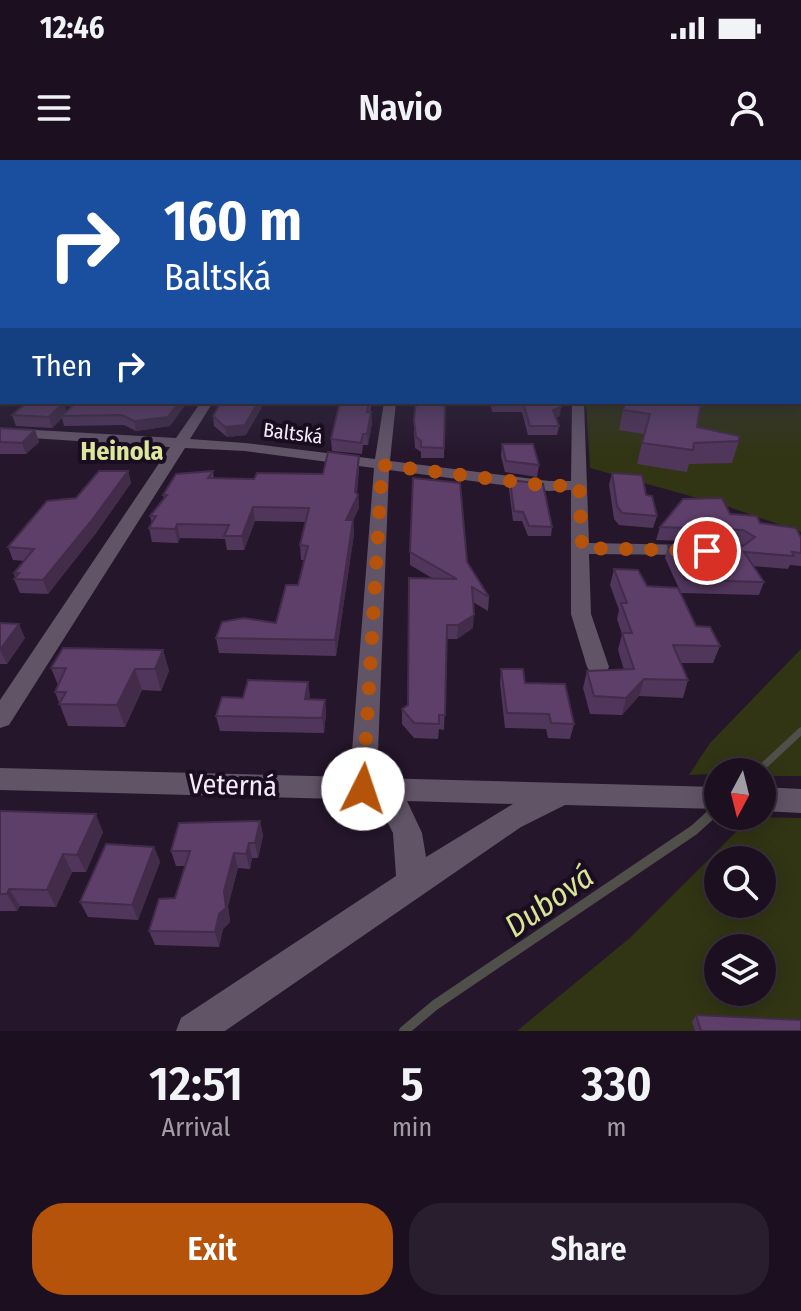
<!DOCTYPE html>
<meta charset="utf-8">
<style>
body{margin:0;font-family:"Fira Sans Condensed",sans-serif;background:#291e2d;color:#f1f3f6;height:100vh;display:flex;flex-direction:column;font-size:30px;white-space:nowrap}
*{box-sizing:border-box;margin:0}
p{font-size:26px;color:#a09da5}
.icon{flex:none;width:44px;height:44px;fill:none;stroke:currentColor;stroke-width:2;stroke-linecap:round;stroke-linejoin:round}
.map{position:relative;height:871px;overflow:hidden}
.side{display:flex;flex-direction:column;background:#1c1020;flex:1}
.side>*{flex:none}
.guide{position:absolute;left:0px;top:0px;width:802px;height:244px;box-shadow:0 4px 20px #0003,0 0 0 2px #3a303e;background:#1a4fa0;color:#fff;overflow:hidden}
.needle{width:52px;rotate:187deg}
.fabs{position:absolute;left:704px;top:598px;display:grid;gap:16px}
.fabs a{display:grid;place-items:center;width:72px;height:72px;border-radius:50%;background:#1c1020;box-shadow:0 4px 20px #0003,0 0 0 2px #3a303e;font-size:40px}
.pin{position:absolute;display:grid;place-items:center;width:68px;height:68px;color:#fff;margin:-34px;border:4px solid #fff;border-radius:50%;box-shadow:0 2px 8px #0007}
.me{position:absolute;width:88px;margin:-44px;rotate:4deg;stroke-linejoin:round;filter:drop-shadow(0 0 6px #0008)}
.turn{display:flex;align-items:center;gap:28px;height:168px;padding:0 32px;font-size:36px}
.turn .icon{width:104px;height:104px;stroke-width:2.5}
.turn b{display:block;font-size:56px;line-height:68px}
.then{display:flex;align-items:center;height:76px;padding:0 32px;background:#0003;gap:16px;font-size:30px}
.eta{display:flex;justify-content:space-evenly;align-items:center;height:136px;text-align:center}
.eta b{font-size:48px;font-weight:600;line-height:56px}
.button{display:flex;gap:16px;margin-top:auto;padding:16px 32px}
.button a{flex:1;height:92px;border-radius:32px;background:#b45309;color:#fff;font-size:32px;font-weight:600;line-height:92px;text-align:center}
.button a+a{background:#291e2d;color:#f1f3f6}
.status{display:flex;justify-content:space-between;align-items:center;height:56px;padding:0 40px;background:#1c1020;direction:ltr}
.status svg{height:22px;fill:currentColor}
header{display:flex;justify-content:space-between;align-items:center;height:104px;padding:0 32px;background:#1c1020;font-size:36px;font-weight:600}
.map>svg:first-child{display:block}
.green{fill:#313514;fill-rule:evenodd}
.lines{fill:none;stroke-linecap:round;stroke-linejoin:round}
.stream-far1{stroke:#504f4a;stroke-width:7}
.stream{stroke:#504f4a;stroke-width:10}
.street{fill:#625467;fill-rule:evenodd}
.wall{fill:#51365b}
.shaded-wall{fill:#422c4a}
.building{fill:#5e3f6a;stroke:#422c4a;stroke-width:2}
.route{stroke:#b45309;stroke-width:14;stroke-dasharray:0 25.2}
.labels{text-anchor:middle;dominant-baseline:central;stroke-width:8;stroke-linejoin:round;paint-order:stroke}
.far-street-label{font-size:20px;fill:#f4eaf8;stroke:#1b0d21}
.far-district-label{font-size:26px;font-weight:bold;fill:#dbe79a;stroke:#1b0d21}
.near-street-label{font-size:28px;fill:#f4eaf8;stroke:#1b0d21}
.near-water-label{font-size:32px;font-style:italic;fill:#d8e591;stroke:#1b0d21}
</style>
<div class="status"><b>12:46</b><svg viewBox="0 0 49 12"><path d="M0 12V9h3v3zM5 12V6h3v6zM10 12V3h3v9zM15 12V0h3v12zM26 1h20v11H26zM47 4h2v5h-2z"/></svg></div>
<header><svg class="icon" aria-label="menu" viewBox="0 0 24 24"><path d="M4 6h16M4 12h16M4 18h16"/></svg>Navio<svg class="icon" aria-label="person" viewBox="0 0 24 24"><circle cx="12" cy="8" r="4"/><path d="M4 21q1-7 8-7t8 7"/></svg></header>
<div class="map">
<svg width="801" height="871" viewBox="0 0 801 871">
<rect width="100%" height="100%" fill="#25162b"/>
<path class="green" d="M801,171V372L726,346L590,308L586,242H800Z
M801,489V616H762V612L689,615L710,583Z
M751,657L801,658V871H517L631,777ZM718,700H762V744H718ZM718,788H762V832H718Z"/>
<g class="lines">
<path class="stream-far1" d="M757,612L801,571
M713,653L718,648"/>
<path class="stream" d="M404,871L435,845L694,670L715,651"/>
<path class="street" d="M201,242H213L190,279L245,283L375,299L384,242H396L390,301L549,321H571L572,242H584L589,383L694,385L703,390L694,395L589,394L591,454L609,507L606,512H590L587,507L571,454V330L549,331L389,310L377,618L718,627V649L565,645L521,667L225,871H176L181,858L396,716L393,673L376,640L0,630V608L350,617L374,308L245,291L185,288L9,565L0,568V540L170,287L0,276V268L176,278ZM407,641L513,644L426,697L422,673Z
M762,627L801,629V653L762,651Z"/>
</g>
<path class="wall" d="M77,242H187L170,266L136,271L124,265L64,266L62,258L52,268L16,266L12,255L67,252Z
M340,242H372L370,252L372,263L368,285H363L362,294L332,291L331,279Z
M416,242H445L444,298H421V292L415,288L414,271Z
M490,242H560V256L556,257L559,266L557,275H528L522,252H492Z
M626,242L739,281L732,303L689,304L687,312L637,304L644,274L619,270L623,250Z
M213,256L246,275L227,277L214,266Z
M0,268L35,270L39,282L26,294H0Z
M502,284L539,305L537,317L505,312L501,296Z
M359,296V309L357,333L358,335L359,348L353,360L354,374L336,496L219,493L216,478L276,463L298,425L304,400H301L300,385L306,362L255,361L244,390H227L225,379L180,378L178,383L152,382L149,368L152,363L150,356L164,339L163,335L213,311L214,319H254L323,314Z
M128,311L131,323L96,373L48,434L20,433L14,419L15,418L14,413L24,401L13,400L8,387L76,338Z
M612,313L646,335L657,356L653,368L619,365L614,359L609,325Z
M510,320L552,367L551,376H528L522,361H513L509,329Z
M730,354L760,363L801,378V406L790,405L788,409L753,406L764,422L759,435L681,433L665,398L668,385L744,386L739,383L656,380L660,367Z
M410,392L467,402L489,437L488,451L473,442V468L457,479H447L444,570L439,569L438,579L414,578L402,564V549L408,545L432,418L410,405Z
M614,409L647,426L720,486L713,503H681L688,520L683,538L639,536L622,555L590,554L583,528L587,511L624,510L618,490L622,474L617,459L619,450L610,425Z
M0,463L25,478L7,504H0Z
M163,490L169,511L161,531L142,530L125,567L68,566L55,532L58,525L51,508Z
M501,509L525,523L574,564L570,579L548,578L546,569L505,568L500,523Z
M308,522L309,539L325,540L326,554L324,573L220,571L216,556L243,538Z
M0,651L103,672L86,712H72L56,747L20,746L17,751H0Z
M260,661L263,676L258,698H252L250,709L238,708L228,746L230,762L223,769L219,787L155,785L149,771L175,738L185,706H176L171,691Z
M154,687L160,702L138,760L88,757L80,742Z
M696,855L801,871H695L692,862Z"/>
<path class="shaded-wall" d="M64,242L67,253L61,256L62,258L52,268L49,257Z
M179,242H187L170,266L136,271L134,261Z
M258,242H265L246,275L227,277L225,267Z
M561,247L560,256L552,259L553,250Z
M371,252L372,263L368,285L367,274Z
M35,270L39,282L26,294L22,283Z
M359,296V309L356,339L358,335L359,348L347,374L346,360L355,332Z
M128,311L131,323L96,373L48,434L43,420Z
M253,347L255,361L244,390L242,376Z
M353,360L354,374L336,496L335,480Z
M177,364L180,378L178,383L175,369Z
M474,455L473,468L457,479L458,465Z
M19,464L25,478L7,504L0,490Z
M163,490L169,511L161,531L155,509Z
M135,509L142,530L125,567L117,545Z
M644,519L639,536L622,555L626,538Z
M308,522L310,536L306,554L305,539Z
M325,540L326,554L324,573L322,558Z
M96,654L103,672L86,712L77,695Z
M260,661L263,676L258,698L255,683Z
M249,683L252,698L250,709L246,694Z
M154,687L160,702L138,760L132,745Z
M234,693L238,708L228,746L230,762L223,769L219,787L215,772Z
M63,694L72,712L56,747L47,730Z
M9,729L20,746L17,751L7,734Z"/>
<path class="building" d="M64,242L49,257L12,255L25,244Z
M77,242H179L168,257L134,261L122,255L61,256Z
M221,242H258L245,265L225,267L213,256Z
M340,242H369L367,252H371L367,274H363L361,283L331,279Z
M416,242H445L444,288L421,287V281L416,277L414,260Z
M492,242H560L561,247L553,250L559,266H530L523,243Z
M626,242H701L697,267L739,276V281L694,283L693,290L642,283L650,254L623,250Z
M0,268L35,270L22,283L0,282Z
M502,284H533L539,305L506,301Z
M328,292L359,296L355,332L358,335L346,360H353L335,480L216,478L222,462L244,458L276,463L286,425H298L308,386L300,385L309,348L253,347L242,376H224L229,365L177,364L175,369L149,368L156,356H150L167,335H163L176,314L213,311L208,318L254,319L257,313L323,314Z
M99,311H128L92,360L43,420L14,419L19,413H14L34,389L8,387L47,341L76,338Z
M612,313L642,315L646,335L652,336L657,356L622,353L617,346Z
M413,318L460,323L467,402L489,437L472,427L474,455L458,465H447L445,555H439V564L414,563L402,549L408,545L409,418L457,419L410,392Z
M510,320L543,324L552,367L529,366L523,352L514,351Z
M722,338L730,354L757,356L760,363L796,368L801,378V393L792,392L794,396L744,392L764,422L685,420L668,385L743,386L755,377L743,370L660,367L683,339Z
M614,409L638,410L647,426L678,428L696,466L710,467L720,486L673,485L688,520L644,519L626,538L594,536L587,511L634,509L622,473H632L621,443H627Z
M0,463L19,464L0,490Z
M63,488L163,490L155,509H135L117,545L59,544L66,532H55L66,508H51Z
M501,509H523L525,523L565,524L574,564L551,563L549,554L507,553Z
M248,520L308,522L305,539L325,540L322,558L216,556L222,537L243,538Z
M0,651L96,654L77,695L63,694L47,730L9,729L7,734H0Z
M260,661L255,683H249L246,694L234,693L224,731L226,748L219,754L215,772L149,771L159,739L175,738L190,691H171L179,663Z
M106,684L154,687L132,745L80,742Z
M696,855L801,860V871H701Z"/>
<linearGradient id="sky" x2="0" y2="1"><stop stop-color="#140c18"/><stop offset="0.58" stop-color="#403c55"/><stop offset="1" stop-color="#403c55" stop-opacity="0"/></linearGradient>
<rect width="801" height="293" fill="url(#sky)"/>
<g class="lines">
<path class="route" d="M363,629L382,305L549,326L579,325L582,388L707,391"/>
</g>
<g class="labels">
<g class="far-street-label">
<text transform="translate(293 273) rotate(7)">Baltská</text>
</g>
<g class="far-district-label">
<text x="122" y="291">Heinola</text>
</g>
<g class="near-street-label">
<text transform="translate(233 625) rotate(2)">Veterná</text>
</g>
<g class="near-water-label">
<text transform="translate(549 741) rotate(-35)">Dubová</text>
</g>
</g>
</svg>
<div class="fabs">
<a><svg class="needle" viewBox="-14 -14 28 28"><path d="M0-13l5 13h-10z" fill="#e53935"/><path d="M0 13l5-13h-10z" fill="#a09da5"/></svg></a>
<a><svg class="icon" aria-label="search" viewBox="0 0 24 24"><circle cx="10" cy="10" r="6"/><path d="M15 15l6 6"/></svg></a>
<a><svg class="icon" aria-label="layers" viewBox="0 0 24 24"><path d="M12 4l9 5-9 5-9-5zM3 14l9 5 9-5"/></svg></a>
</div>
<div class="pin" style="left:707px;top:391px;background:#d93025"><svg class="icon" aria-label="arrive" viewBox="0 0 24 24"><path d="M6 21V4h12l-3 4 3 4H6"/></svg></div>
<svg class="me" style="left:363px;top:629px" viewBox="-20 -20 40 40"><circle r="19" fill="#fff"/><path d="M0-13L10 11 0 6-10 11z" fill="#b45309"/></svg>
<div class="guide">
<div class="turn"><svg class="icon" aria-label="right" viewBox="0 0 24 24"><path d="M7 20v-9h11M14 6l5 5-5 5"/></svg><div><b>160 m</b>Baltská</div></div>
<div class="then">Then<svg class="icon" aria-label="right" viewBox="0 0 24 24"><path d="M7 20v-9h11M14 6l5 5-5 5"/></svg></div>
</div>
</div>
<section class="side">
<div class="eta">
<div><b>12:51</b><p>Arrival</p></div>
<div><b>5</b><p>min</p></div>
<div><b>330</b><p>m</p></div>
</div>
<div class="button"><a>Exit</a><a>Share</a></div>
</section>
